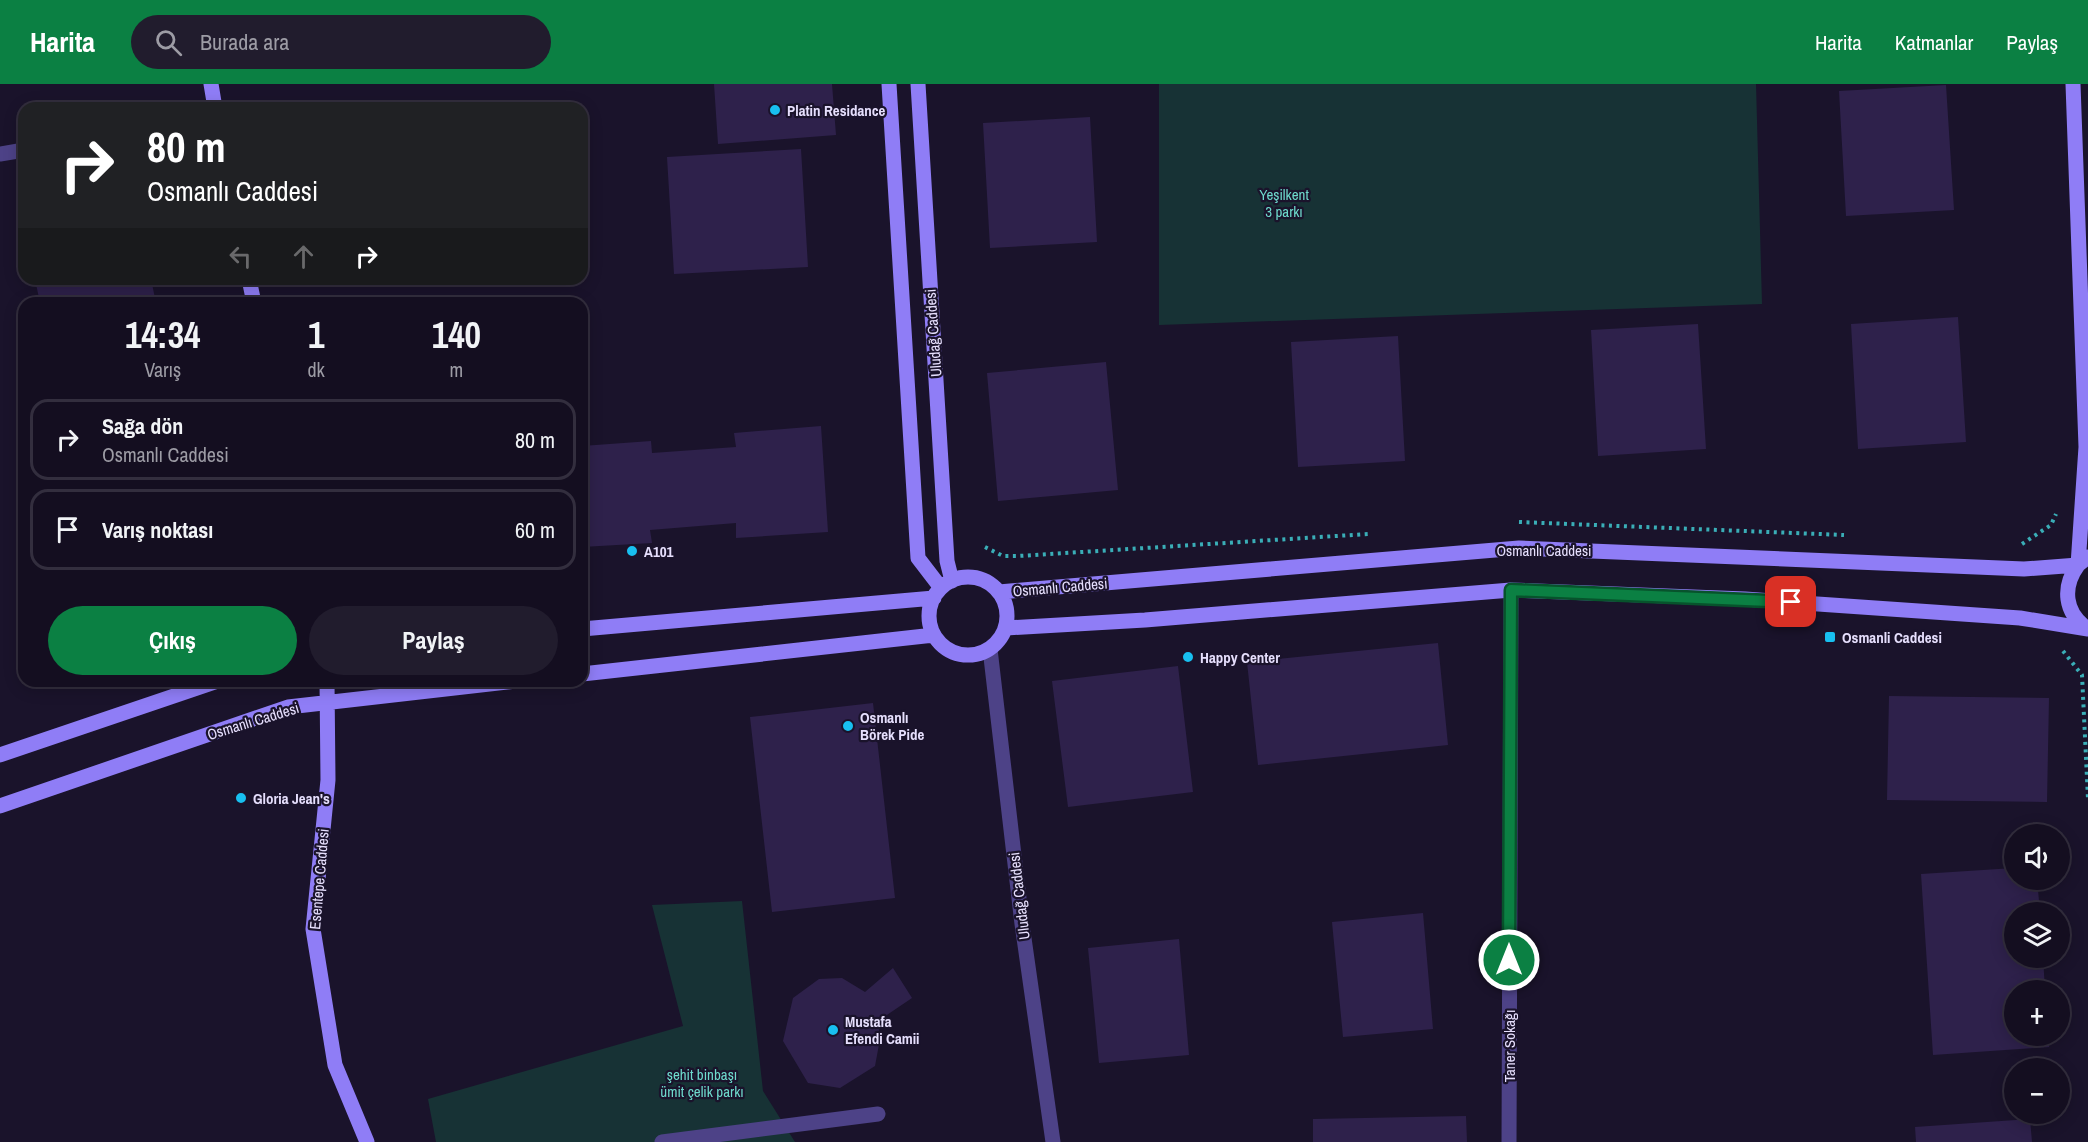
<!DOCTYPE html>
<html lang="tr">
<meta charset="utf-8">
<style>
body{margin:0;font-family:"Archivo Narrow",sans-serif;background:#211c2d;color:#f1f3f6;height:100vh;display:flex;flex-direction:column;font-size:22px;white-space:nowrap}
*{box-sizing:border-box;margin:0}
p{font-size:20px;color:#9d9ca5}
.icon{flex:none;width:33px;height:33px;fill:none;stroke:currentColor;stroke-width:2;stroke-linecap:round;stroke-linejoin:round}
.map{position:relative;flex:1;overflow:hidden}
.side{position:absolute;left:18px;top:213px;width:570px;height:390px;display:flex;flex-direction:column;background:#140e20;border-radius:18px;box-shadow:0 3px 15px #0003,0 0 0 2px #332e3e}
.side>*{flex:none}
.top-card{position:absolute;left:18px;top:18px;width:570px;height:183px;border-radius:18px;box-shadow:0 3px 15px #0003,0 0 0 2px #332e3e;background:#202124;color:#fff;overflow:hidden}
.fabs{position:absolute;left:2004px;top:740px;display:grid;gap:12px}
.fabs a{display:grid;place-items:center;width:66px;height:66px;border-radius:50%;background:#140e20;box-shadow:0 3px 15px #0003,0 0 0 2px #332e3e;font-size:30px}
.pin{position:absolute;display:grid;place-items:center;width:51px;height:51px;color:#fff;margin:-26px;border-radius:12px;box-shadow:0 3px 9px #0006}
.me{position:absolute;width:66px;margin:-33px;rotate:0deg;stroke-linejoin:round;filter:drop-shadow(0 0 4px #0008)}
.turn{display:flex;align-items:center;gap:21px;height:126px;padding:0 30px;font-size:27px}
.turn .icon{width:78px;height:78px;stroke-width:2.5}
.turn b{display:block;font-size:42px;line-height:51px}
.lanes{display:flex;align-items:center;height:57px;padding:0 30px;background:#0003;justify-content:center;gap:30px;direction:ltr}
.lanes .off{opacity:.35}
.eta{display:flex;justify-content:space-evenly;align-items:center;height:102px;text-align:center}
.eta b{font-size:36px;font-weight:700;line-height:42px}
.action{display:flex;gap:12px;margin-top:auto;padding:12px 30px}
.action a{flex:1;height:69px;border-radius:36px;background:#0b8043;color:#fff;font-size:24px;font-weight:700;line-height:69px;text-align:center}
.action a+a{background:#211c2d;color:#f1f3f6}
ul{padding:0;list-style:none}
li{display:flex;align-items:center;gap:18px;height:81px;margin:0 12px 9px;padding:0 18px;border:3px solid #332e3e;border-radius:18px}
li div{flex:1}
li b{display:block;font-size:22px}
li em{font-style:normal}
header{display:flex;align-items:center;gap:36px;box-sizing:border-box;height:84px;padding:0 30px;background:#0b8043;color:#fff}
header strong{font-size:28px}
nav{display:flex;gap:33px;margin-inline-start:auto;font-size:21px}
.search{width:420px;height:54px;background:#211c2d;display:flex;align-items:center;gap:15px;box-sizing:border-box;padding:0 21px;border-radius:33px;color:#9d9ca5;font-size:22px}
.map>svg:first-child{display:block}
.green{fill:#173235}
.building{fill:#2e214b}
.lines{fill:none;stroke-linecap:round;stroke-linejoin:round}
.path{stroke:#3aaeb7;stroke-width:4;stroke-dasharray:3 4.5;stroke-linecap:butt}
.lane{stroke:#4d4287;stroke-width:15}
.street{stroke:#4d4287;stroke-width:15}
.secondary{stroke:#8f7df6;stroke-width:15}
.route-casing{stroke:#07532c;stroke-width:15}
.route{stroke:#0b8043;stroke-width:10}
.poi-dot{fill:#18bff0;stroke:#1a132b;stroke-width:2}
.labels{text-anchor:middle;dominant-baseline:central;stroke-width:4.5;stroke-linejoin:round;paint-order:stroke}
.poi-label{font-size:15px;font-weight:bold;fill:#e6dffd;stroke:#1a132b;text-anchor:start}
.park-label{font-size:15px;fill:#6edacd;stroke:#1a132b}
.street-label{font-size:15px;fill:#e6dffd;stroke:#1a132b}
</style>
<header>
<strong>Harita</strong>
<div class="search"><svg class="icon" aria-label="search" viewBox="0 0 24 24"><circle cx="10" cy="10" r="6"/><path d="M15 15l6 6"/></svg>Burada ara</div>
<nav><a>Harita</a><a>Katmanlar</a><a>Paylaş</a></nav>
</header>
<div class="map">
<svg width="2088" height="1058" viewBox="0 0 2088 1058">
<rect width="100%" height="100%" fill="#1a132b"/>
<path class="green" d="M1159,0H1756L1762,220L1159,241Z
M742,817L763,1007L795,1058H436L428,1015L683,942L652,821Z"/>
<path class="building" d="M714,0H832L836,51L718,60Z
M1946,1L1954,126L1846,132L1839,7Z
M1090,33L1097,158L990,164L983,39Z
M801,65L808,183L674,190L667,73Z
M24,106V137H23L17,108Z
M35,195H151L156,219H40Z
M1958,233L1966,358L1858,365L1851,240Z
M1698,240L1706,365L1598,372L1591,246Z
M1398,252L1405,377L1298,383L1291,258Z
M1106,278L1118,406L998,417L987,289Z
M821,342L828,448L736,454V439L650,446L652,459L582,463V362L651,357L652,369L736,363L734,349Z
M1438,559L1448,661L1258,681L1247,578Z
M1178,582L1193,708L1068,723L1052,597Z
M1889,612L2049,614L2047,718L1887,716Z
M873,619L895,814L772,828L750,633Z
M2014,784V795H2037L2040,828H2014V873H2043L2045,906H2014V951H2048L2049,963L1933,971L1921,790Z
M1423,829L1433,945L1343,953L1332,838Z
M1179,855L1189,971L1099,979L1088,864Z
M893,884L912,914L878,937L880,955L875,982L840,1004L808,999L783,957L793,914L819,895L842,894L865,908Z
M1466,1032L1467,1058H1313V1035Z
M2030,1035L2032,1058H1916L1915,1043Z"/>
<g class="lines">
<path class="path" d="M1519,438L1844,451
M2022,460L2051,441L2056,430
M985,463L1003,472H1018L1368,450
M2063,567L2082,591L2088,715"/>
<path class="lane" d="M662,1058L878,1030"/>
<path class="street" d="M0,70L24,66
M990,565L1022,840L1053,1058
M1509,1058L1511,506"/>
<path class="secondary" d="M211,0L215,24
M889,0L918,474L941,504
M918,0L947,477L952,497
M2073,0L2086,363L2078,481
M249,195L254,219
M2078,481C2062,503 2064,529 2088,545
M929 532a39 39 0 1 1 78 0a39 39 0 1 1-78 0Z
M999,508L1519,464L2024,485L2078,481L2088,473
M1006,544L1145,536L1511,506L1745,515L2020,534L2088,545
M582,545L934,514
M582,590L934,551
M327,597L328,696L313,845L335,981L367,1058
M0,671L218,597
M0,722L288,623L516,597"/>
</g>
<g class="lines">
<defs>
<path id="route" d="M1509,876L1511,506L1791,518"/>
</defs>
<use href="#route" class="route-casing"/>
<use href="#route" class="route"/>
</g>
<g class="poi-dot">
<circle cx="775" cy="26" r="6"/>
<circle cx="632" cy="467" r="6"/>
<rect x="1824" y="547" width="12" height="12" rx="3"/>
<circle cx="1188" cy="573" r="6"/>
<circle cx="848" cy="642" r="6"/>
<circle cx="241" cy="714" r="6"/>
<circle cx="833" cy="946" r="6"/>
</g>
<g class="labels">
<g class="poi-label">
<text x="787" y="26">Platin Residance</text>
<text x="644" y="467">A101</text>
<text x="1842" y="553">Osmanli Caddesi</text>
<text x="1200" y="573">Happy Center</text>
<text x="860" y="633">Osmanlı<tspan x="860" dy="17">Börek Pide</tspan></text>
<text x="253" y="714">Gloria Jean's</text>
<text x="845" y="937">Mustafa<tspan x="845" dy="17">Efendi Camii</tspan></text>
</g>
<g class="park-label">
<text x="1284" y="110">Yeşilkent<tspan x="1284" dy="17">3 parkı</tspan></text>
<text x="702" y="990">şehit binbaşı<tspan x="702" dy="17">ümit çelik parkı</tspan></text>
</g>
<g class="street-label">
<text transform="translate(933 249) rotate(-94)">Uludağ Caddesi</text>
<text x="1544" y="466">Osmanlı Caddesi</text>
<text transform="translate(1060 503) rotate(-5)">Osmanlı Caddesi</text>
<text transform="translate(253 637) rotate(-17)">Osmanlı Caddesi</text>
<text transform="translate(319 795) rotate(-85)">Esentepe Caddesi</text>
<text transform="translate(1019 812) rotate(-97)">Uludağ Caddesi</text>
<text transform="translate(1509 962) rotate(-90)">Taner Sokağı</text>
</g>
</g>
</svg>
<div class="fabs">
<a><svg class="icon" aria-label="sound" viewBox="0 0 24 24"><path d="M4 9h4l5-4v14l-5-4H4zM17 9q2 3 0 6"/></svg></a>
<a><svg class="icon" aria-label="layers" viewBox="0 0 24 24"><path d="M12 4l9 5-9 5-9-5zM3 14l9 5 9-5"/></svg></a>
<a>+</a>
<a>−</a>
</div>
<div class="pin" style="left:1791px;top:518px;background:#d93025"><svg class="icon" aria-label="arrive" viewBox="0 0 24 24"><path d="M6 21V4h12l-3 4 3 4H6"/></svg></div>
<svg class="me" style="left:1509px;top:876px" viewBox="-20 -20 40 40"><circle r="17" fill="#0b8043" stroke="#fff" stroke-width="3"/><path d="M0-11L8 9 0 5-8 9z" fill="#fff"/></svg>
<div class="top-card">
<div class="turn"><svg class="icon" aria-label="right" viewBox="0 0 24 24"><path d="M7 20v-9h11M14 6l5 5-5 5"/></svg><div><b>80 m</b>Osmanlı Caddesi</div></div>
<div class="lanes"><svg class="icon off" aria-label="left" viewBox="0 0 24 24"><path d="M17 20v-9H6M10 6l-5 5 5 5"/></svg><svg class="icon off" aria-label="ahead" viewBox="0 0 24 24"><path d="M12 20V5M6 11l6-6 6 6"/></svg><svg class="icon" aria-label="right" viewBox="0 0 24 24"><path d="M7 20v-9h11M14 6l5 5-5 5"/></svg></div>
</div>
<section class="side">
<div class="eta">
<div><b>14:34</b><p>Varış</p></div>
<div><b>1</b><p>dk</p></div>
<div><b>140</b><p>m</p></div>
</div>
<ul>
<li><svg class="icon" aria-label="right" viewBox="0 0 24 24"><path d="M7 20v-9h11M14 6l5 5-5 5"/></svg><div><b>Sağa dön</b><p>Osmanlı Caddesi</p></div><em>80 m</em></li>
<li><svg class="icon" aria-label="arrive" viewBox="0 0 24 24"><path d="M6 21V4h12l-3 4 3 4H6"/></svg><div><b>Varış noktası</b></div><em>60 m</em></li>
</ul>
<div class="action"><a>Çıkış</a><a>Paylaş</a></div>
</section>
</div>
